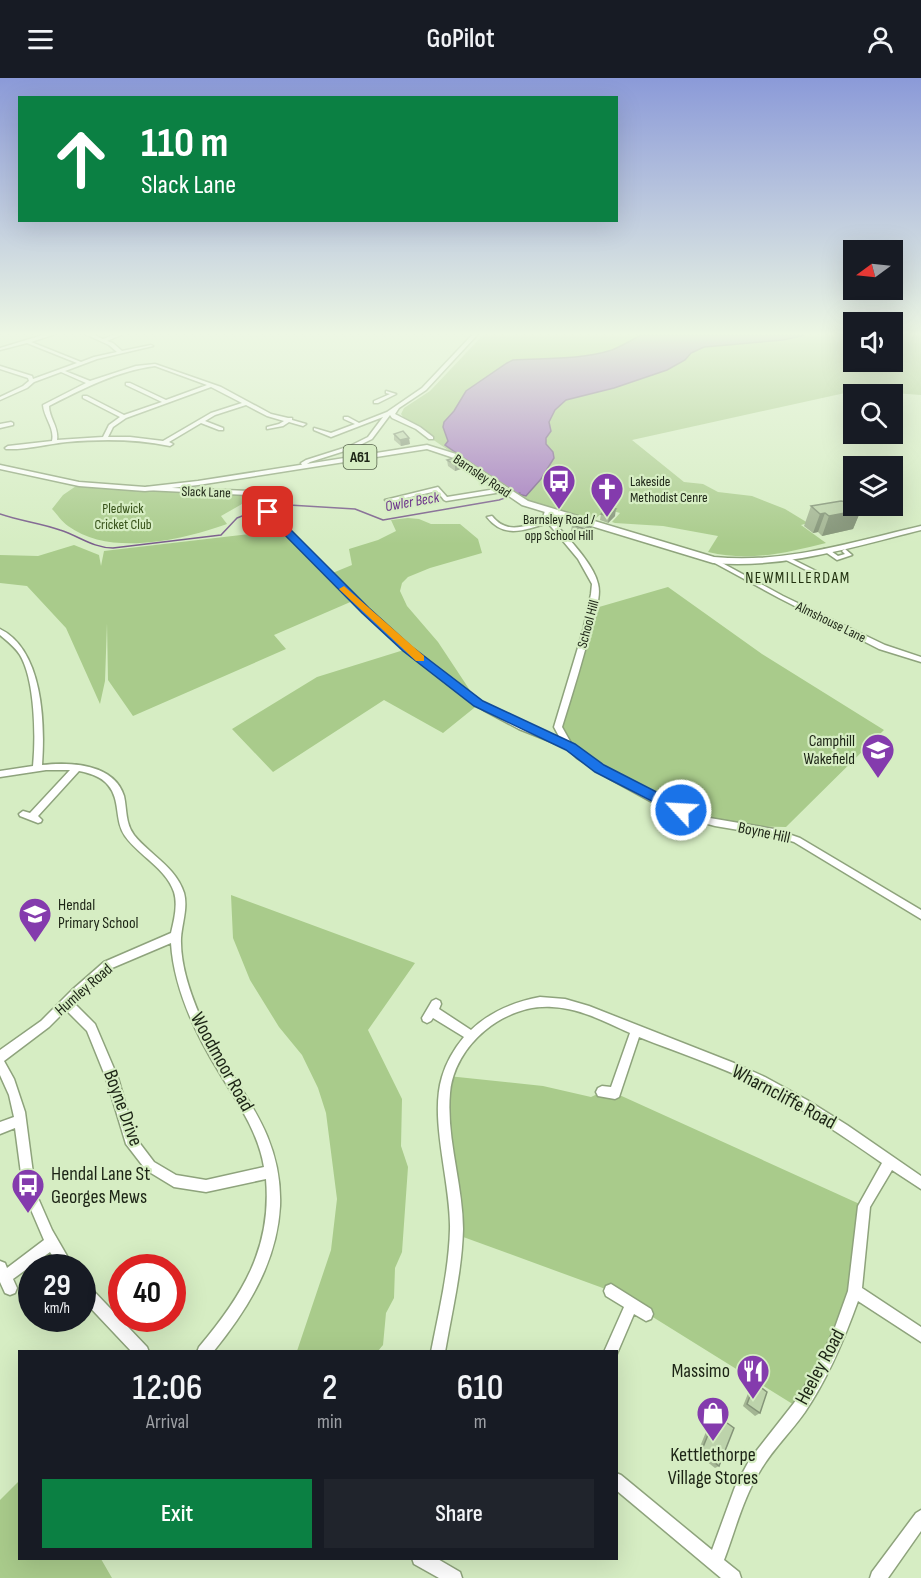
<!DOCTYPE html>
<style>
body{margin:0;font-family:"Sofia Sans Condensed",sans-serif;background:#20242c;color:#f1f3f6;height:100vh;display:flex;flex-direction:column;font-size:22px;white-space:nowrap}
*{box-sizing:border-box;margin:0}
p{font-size:20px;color:#9ea1a6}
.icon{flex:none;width:33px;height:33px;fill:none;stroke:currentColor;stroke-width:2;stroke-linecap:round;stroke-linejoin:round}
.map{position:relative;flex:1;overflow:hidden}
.details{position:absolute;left:18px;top:1272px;width:600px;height:210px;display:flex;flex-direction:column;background:#171b24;border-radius:0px;box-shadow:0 6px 24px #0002}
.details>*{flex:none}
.banner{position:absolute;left:18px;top:18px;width:600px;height:126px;border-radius:0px;box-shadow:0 6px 24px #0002;background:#0b8043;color:#fff;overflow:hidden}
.needle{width:39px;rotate:255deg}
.buttons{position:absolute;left:843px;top:162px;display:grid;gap:12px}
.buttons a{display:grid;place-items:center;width:60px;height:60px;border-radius:0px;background:#171b24;box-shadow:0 6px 24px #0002;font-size:30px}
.speed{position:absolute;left:18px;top:1176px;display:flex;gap:12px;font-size:30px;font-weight:700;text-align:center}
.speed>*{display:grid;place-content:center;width:78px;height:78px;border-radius:50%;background:#171b24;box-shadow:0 6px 24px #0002;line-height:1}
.speed small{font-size:15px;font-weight:400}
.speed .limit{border:9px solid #d22;background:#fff;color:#111}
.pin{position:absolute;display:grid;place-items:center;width:51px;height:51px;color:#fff;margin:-26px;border-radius:12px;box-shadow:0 3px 9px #0006}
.me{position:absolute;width:66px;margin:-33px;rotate:295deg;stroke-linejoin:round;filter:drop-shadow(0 0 4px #0008)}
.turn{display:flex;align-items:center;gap:21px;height:126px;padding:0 24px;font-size:27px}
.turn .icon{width:78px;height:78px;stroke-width:2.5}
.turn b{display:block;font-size:42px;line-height:51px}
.eta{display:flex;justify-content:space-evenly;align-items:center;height:102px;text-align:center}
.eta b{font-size:36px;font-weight:600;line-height:42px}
.button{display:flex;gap:12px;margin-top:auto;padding:12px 24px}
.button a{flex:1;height:69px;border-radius:0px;background:#0b8043;color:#fff;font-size:24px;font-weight:600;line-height:69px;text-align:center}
.button a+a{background:#20242c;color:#f1f3f6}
header{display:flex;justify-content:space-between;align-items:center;height:78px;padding:0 24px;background:#171b24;font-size:27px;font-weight:600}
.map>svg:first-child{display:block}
.green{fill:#a9cb8b}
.water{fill:#a174bf;stroke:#795c8c;stroke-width:1.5}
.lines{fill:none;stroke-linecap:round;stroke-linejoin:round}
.stream{stroke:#795c8c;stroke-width:1.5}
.minor-casing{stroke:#8ea37c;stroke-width:3}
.major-casing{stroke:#8ea37c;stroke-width:3}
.minor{fill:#fff;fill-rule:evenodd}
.major{fill:#fff;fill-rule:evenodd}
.wall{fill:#a3b593}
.shaded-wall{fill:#849478}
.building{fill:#bdd3ab;stroke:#849478;stroke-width:1.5}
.route{fill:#1a73e8;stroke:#114b97;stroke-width:1.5}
.slow{fill:#f59e0b}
.labels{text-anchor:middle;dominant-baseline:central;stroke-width:4.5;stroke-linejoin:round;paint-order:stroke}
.far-street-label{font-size:14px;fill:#1c2415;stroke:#d6edc3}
.far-poi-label{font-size:14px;fill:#1c2415;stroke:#d6edc3;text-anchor:start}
.far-park-label{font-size:14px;fill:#355017;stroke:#d6edc3}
.shield{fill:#d6edc3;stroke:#546049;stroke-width:1.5}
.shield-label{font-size:15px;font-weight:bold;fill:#1c2415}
.far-water-label{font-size:15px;font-style:italic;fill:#6b318b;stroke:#d6edc3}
.far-quarter-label{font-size:16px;letter-spacing:1.5px;fill:#223210;stroke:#d6edc3}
.poi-label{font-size:16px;fill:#1c2415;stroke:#d6edc3;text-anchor:end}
.street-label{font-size:16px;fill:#1c2415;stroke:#d6edc3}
.near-street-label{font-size:20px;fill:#1c2415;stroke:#d6edc3}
.near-poi-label{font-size:20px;fill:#1c2415;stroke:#d6edc3;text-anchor:start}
</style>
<header><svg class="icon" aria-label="menu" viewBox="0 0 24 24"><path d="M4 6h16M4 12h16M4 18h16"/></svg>GoPilot<svg class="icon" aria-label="person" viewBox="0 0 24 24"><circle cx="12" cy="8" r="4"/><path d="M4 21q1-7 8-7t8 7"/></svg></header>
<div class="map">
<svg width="921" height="1500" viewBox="0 0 921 1500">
<rect width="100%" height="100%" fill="#d6edc3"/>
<path class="green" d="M483,257H853L854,284H892L893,257H921V317L867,313L845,315L632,362L684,404L703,406L718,414L752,418L785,431L808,445L801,447L826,465C786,475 749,484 708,474L718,458L663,448L615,445L612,444L620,435L606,431L591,445L525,425L406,343L401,336L404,330L430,313Z
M79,406L250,415L262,428L242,426L221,438L227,446C182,462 110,479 68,448C62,444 57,436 52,431L63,417Z
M408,440L419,441L431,446H460L478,461L482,475L430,490L408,499L402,505L400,513L407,528L438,564L479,626L443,655L384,622L273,694L232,651L317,599L407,571L355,522L274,557L286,571L133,638L108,602L107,545L105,603L100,626L66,550L27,508L0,505V477L38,478L74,467L99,477L101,488L104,473L258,455L275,442L330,496L352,487L349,471L378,462L396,453L391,442Z
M668,509L762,576L884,652L786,749L730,748L700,741L644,715L570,669L558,649L594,522L599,529Z
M231,817L415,885L368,952L402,1021L401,1068L408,1089L402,1174L395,1190L394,1220L386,1235L383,1267L378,1273H297L331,1172L337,1121L326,1035L318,1010L302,977L279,949L250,902L233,860Z
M448,998L543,1008L591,1019L602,1014L615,1015L864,1128L855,1213L799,1330L611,1213L455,1156Z
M19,1403L20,1480L101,1481L112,1500H0V1422Z"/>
<path class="water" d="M641,257H805L783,262L704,269L691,275L685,282L667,292L614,310L566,322L555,332L549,344L551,353L546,360V366L553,374L554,380L541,401L526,418L514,415L445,367L448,363L443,349L444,344L454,333L466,313L507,285L513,282C546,280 580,282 612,272C622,268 632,262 641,257Z"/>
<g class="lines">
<path class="stream" d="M0,436C20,443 40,445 60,452C79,458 93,470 113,470L221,457L237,440L260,431L289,427L355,431L383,442L499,422L520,415"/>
<defs>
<path id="minor" d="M46,256H55L31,264L81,284L94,279L117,274L109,267L85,256H92L103,261L116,256H123L107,263L113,265L122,273L151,267L153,268L97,281L65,293L90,303L136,288L155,286L221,309L271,336L288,340H292V342L306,346L303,348L289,344L283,348L267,351V349L279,346L284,343L267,338L246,327L215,337L205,343L223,350V352H219L201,345L169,364L173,366L170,368C136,361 102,361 67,364C47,366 26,372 6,371L5,370L8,368L52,363C55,350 44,340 43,327L86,305L61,294L34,304L27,310L0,322V319L23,308L29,303L28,300L0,291V288L32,298L33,301L77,285L27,265L0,272V270ZM155,288L207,307L166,322L130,305H126V307L162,324L124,337L87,318H83V320L120,339L109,347L103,359L57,362C59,349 49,340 49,328C82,311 117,293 155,288ZM211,309L242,325L211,335L163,363L130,359H108L113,349L126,340Z
M473,256H478L426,312L399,330L395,336L420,349L433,359V361H429L416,351L392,340L390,337L372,361L354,370L310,384L307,386V389H303L301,385L306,382L350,368L368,359L383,339L331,359L314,352V350L331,355L355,346L344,341V339H348L359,345L387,334L422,310Z
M386,313L396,316L378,325H374V323L390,316L386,315Z
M11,344L13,345V347L0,350V346Z
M147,409L250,413L265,428L260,429L248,417L145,412V410Z
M438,409L447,419L502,410L505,412L502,414L446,423L444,422L437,413L388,424L385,422Z
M548,431L551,433L549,439C563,455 594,485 598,506C601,517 596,531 593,542C584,578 573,614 562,649L571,665L583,676L616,697L656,719L704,739L774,751L800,760L921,832V841L794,764L774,758L715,748L686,740L650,723L610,701L577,680L567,670L519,651L485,633L446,605L392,559L341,511L265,434L270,433C337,500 409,579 490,629C512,643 537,652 561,662L554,649L583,553L591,516L592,506L578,481L548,445C525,452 504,461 487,439L492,438C507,457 525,448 545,442L543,439L545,433Z
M824,471H828L838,478L845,476L842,473L845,471L852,477L837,482L824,473Z
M788,479L820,495L821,496L820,497H816L786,482V480Z
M713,480L783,518L885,567L921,579V584L879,571L779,520L711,483V481Z
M0,551C43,572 45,645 42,687C69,684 114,685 124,718C127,731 125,745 134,757C150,777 176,789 184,815C188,830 182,845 181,860C180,886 190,915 200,938C229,1006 283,1047 280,1128C277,1184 248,1231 213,1274H197L199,1269C242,1218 272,1170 266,1101L206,1114L174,1109L146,1092L126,1066L106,1000L87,953L66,932L49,949L4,983L14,1001L25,1034L34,1103L38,1120L52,1152L74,1190H60L50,1174L13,1201L17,1210L15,1215L10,1217L5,1215L0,1204V1183L5,1185L7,1190L44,1162L26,1120L22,1103L15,1050L0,1056V1044L14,1039L9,1017L0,997V972L41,943L72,912L104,884L171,855C174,842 178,827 174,814C166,790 139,778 125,758C114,742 121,722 108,707C101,698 89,695 79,693L38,738L42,742L41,744L38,745L20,738L19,736L23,733L30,735L70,692H46L0,699V693L33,688C36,659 35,602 20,577C15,569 7,563 0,557ZM171,865C174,911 195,955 219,994C237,1024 258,1053 264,1089L206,1102L176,1097L154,1084L135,1059L118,1000L95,946L74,925L112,890Z
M540,919L565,921L589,928L734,985L765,999L807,1022L847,1047L921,1098V1111L892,1092L870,1129L862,1210L921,1249V1264L858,1223C844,1262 828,1300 805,1334C791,1354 772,1372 760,1393C743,1420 735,1453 724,1482L739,1494L741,1500H721L616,1412V1395L621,1397L712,1472L735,1409L750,1381L794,1325L816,1290L834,1252L848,1213L858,1128L882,1085C842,1057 801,1030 758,1007C720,988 679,975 639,959L619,1019L615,1021L598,1018L596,1014L598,1010L602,1008L611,1009L630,955C605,944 580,930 552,929C504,926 454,967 450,1015C446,1061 463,1106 463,1151C462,1193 452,1233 445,1274H431C439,1233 449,1192 450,1151C451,1105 429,1041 442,999C446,985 454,971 464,959L433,940L431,943L427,945L423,943L422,940L432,923L436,921L440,923L441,926L439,931L471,952C491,933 514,924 540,919Z
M82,1205L87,1206L147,1269L149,1274H132L82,1221Z
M611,1206L651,1231L653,1236L651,1241L646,1243L634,1236L616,1278V1274H604L624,1229L606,1218L604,1213L606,1208Z
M921,1432V1453L888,1500H870L872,1494L916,1435Z
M412,1480H436L460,1494L462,1500H439L414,1486Z"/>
<path id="major" d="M427,367L456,376L528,423L714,479C785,486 852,464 921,448V452C852,469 785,491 713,485L522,427L451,379L427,371L198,407L145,413L79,408L0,391V387L79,404L145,409L198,403Z"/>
</defs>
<use href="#minor" class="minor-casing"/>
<use href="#major" class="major-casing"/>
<use href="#minor" class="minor"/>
<use href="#major" class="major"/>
</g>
<path class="wall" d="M394,356L410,366L401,368L394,362Z
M447,382L464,384V390L455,393L448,388Z
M811,428L861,432L853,451L822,458L818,454L813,455L804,448Z
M601,436L615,438L608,445L600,442Z
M572,447L592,451L584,458L571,453Z
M755,1305L760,1335L755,1338L743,1328L751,1308Z
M716,1337L719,1388L715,1390L697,1376L712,1339Z"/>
<path class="shaded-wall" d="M409,360L410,366L401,368L400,362Z
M464,384V390L455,393V387Z
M616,431L615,438L608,445L609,438Z
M861,432L853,451L822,458L829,438Z
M825,435L818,454L813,455L820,436Z
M592,444V451L584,458L585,451Z"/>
<path class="building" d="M403,353L409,360L400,362L394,356Z
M457,379L464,384L455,387L447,382Z
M841,423L852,425L854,428L861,432L829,438L825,435L820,436L811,428Z
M608,429L616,431L609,438L601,436Z
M580,440L592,444L585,451L572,447Z
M755,1305L767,1314L760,1335L747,1326Z
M716,1337L734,1350L719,1388L701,1374Z"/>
<linearGradient id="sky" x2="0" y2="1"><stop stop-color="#8b9ad8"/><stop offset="0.55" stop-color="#edf7e4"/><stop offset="1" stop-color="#edf7e4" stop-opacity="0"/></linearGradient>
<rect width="921" height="466" fill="url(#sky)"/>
<path class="route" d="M264,432H271L369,530L411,568L483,623L575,666L604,687L686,729L688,732L686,736H677L595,694L566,672L474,628L403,573L362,535L264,436Z"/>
<path class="slow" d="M344,508L424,578V583H416L341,513L339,511Z"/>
<defs>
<symbol id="bus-pin" viewBox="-11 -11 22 30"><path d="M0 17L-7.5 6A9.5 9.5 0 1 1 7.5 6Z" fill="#843bad" stroke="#d6edc3"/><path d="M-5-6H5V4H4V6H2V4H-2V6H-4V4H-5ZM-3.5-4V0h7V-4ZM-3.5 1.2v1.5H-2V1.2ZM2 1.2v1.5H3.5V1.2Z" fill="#fff"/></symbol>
<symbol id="church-pin" viewBox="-11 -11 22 30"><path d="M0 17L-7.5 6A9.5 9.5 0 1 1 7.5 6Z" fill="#843bad" stroke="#d6edc3"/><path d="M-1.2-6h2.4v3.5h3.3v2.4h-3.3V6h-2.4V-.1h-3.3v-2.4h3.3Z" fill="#fff"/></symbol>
<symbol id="university-pin" viewBox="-11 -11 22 30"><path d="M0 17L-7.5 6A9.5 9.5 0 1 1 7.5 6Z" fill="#843bad" stroke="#d6edc3"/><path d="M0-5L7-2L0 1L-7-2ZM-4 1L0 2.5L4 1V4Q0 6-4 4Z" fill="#fff"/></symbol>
<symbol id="school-pin" viewBox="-11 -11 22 30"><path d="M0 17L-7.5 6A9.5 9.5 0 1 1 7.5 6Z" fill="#843bad" stroke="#d6edc3"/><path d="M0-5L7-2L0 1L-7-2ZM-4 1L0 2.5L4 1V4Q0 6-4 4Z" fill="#fff"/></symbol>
<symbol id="restaurant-pin" viewBox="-11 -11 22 30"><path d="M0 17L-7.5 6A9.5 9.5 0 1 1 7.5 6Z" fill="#843bad" stroke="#d6edc3"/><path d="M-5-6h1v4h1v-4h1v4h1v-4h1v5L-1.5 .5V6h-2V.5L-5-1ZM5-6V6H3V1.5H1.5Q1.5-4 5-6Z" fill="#fff"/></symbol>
<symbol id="shop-pin" viewBox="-11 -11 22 30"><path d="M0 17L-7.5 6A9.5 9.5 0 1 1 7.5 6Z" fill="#843bad" stroke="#d6edc3"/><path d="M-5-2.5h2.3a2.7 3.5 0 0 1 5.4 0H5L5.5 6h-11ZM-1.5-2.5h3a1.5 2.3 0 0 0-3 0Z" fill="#fff"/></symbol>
</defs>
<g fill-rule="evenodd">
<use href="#bus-pin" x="540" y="384" width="38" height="52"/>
<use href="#church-pin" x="588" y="392" width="38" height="52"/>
<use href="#university-pin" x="859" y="653" width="38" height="52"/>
<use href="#school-pin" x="16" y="817" width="38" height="52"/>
<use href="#bus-pin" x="9" y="1088" width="38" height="52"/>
<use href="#restaurant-pin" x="734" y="1274" width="38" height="52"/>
<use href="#shop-pin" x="694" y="1316" width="38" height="52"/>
</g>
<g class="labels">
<g class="far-street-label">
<text transform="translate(482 398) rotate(34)">Barnsley Road</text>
<text transform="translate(206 414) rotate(2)">Slack Lane</text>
<text transform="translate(831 544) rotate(26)">Almshouse Lane</text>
<text transform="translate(588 546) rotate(-75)">School Hill</text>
</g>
<g class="far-poi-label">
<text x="630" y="403">Lakeside<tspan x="630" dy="16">Methodist Cenre</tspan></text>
<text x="559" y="441" text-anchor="middle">Barnsley Road /<tspan x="559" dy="16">opp School Hill</tspan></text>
</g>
<g class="far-park-label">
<text x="123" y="430">Pledwick<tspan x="123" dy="16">Cricket Club</tspan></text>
</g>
<rect class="shield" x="343.5" y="367" width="33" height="24" rx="4.5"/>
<g class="shield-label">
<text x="360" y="379">A61</text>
</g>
<g class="far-water-label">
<text transform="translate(412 424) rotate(-10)">Owler Beck</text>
</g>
<g class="far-quarter-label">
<text x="798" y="500">NEWMILLERDAM</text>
</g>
<g class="poi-label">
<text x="855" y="663">Camphill<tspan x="855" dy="18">Wakefield</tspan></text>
<text x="58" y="827" text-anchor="start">Hendal<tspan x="58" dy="18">Primary School</tspan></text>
</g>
<g class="street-label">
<text transform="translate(764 755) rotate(12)">Boyne Hill</text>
<text transform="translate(84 912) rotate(-41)">Humley Road</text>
</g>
<g class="near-street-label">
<text transform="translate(222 984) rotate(61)">Woodmoor Road</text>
<text transform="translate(784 1019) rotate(28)">Wharncliffe Road</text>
<text transform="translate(123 1030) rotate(70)">Boyne Drive</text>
<text transform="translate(820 1289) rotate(-62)">Heeley Road</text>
</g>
<g class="near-poi-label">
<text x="51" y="1096">Hendal Lane St<tspan x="51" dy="23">Georges Mews</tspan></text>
<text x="730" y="1293" text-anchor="end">Massimo</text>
<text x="713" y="1377" text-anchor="middle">Kettlethorpe<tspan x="713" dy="23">Village Stores</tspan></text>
</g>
</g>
</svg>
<div class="buttons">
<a><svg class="needle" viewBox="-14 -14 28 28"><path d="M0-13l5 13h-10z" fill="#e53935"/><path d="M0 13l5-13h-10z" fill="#9ea1a6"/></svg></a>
<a><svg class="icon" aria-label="sound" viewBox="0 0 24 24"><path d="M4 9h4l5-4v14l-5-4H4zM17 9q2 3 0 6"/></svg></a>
<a><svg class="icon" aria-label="search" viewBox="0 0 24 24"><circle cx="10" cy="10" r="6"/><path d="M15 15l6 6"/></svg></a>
<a><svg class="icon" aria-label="layers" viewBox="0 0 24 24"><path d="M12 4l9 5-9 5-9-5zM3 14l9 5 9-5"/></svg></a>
</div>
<div class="speed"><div>29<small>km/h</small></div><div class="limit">40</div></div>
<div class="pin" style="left:268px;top:434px;background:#d93025"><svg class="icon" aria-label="arrive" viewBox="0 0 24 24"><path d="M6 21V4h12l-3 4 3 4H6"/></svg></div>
<svg class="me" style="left:681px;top:732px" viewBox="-20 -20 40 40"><circle r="17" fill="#1a73e8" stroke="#fff" stroke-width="3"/><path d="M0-11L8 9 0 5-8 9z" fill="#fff"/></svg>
<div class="banner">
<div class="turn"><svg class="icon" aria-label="ahead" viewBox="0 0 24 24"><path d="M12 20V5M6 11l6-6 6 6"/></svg><div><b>110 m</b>Slack Lane</div></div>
</div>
<section class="details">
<div class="eta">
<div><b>12:06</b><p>Arrival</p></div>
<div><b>2</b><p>min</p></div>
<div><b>610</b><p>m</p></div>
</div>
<div class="button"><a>Exit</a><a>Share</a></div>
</section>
</div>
